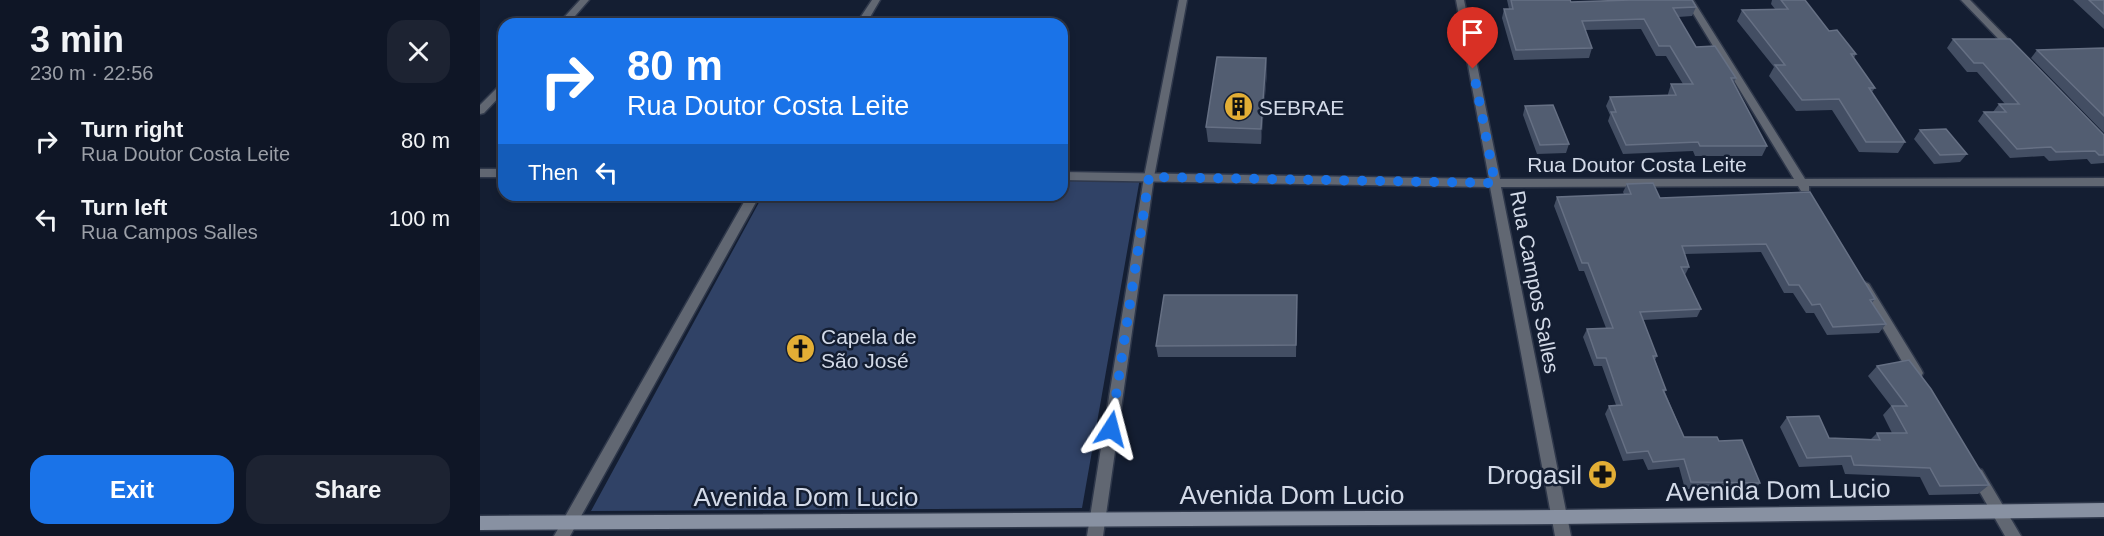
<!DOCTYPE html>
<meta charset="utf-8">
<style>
body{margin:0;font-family:Arial,sans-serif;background:#1d2332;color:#f1f3f6;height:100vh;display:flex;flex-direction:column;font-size:22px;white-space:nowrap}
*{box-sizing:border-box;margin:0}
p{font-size:20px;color:#9b9fa7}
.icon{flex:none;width:33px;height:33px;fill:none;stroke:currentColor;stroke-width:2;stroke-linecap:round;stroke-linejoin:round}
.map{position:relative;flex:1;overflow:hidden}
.details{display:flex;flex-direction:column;background:#0f1626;width:480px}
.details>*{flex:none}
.banner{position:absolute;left:18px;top:18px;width:570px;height:183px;border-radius:18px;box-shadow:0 3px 9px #0003,0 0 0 2px #2f3543;background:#1a73e8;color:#fff;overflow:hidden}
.pin{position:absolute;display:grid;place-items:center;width:51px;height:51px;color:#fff;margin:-62px -26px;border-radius:50% 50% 50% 0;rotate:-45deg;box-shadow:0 0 6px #0007}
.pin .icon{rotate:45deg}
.me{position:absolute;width:66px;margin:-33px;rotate:9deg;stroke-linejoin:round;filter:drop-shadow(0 0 4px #0008)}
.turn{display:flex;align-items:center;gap:21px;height:126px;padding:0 30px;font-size:27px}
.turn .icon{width:78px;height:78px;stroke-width:2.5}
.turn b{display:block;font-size:42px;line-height:51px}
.then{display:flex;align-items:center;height:57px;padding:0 30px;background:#0003;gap:12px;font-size:22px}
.round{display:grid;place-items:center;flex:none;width:63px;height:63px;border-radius:18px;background:#1d2332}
.overview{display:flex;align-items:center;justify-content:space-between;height:102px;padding:0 30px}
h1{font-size:36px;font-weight:800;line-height:45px}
.cta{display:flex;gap:12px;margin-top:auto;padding:12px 30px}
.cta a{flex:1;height:69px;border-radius:18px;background:#1a73e8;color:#fff;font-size:24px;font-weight:800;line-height:69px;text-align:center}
.cta a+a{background:#1d2332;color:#f1f3f6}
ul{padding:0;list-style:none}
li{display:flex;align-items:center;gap:18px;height:78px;padding:0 30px}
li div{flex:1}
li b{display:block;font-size:22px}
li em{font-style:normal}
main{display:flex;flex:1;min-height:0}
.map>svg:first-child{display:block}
.green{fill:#304266}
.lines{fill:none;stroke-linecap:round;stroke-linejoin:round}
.minor-casing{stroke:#2f384b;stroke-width:3}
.tertiary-casing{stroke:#2f384b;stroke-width:3}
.secondary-casing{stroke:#2f384b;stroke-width:3}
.minor{fill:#616772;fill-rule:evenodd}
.tertiary{fill:#616772;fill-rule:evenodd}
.secondary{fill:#8891a2;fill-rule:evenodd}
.wall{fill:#434e63}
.shaded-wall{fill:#2a3449}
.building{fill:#525d71;stroke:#667084;stroke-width:1.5}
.route{stroke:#1a73e8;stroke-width:10;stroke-dasharray:0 18}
.labels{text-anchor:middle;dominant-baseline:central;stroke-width:5;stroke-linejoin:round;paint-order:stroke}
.poi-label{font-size:21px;fill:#d3dae8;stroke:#141e32;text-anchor:start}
.street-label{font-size:21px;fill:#d3dae8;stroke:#141e32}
.near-poi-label{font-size:26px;fill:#d3dae8;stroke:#141e32;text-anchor:end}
.near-street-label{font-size:26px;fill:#d3dae8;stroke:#141e32}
</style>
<main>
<section class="details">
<div class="overview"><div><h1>3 min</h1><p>230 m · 22:56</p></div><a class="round"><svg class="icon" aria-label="close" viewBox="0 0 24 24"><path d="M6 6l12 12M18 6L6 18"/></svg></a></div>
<ul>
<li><svg class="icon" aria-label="right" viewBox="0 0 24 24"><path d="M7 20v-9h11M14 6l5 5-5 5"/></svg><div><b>Turn right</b><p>Rua Doutor Costa Leite</p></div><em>80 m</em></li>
<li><svg class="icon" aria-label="left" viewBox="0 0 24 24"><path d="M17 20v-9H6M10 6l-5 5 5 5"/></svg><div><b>Turn left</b><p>Rua Campos Salles</p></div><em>100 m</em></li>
</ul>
<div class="cta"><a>Exit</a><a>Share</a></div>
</section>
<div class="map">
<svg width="1624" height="536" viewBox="0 0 1624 536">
<rect width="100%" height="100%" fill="#141e32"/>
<path class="green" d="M660,178L602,508L111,511L283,195H582V179Z"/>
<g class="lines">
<defs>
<path id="minor" d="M100,0H109L88,24H78Z
M392,0H400L386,24H376Z
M699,0H707L674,177L623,536H607L664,177Z
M1481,0H1490L1538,49V53H1532Z
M24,83V92L4,113L0,114V105L21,84Z"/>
<path id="tertiary" d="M976,0H984L1020,179H1314L1205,0H1213L1325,179L1624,178V186H1329V191H1321L1318,186L1021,187L1091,536H1075L1010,187L582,180V172L1009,179Z
M0,169H24V177H0Z
M268,195H280L90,536H74Z
M1385,282L1389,284L1441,369L1443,373L1441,377L1436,379L1431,377L1379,287L1381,284Z
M1497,468L1502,470L1541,536H1525L1490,475L1492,470Z"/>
<path id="secondary" d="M1624,503V517L1079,524L0,530V516L1079,510Z"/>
</defs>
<use href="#minor" class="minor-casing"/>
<use href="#tertiary" class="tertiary-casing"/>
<use href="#secondary" class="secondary-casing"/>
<use href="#minor" class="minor"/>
<use href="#tertiary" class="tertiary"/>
<use href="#secondary" class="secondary"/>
</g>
<path class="wall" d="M1027,0H1090L1091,2L1142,1V0H1212L1216,7L1212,16L1198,17L1216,47L1256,78L1254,83L1287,146L1282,156H1215L1213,151L1143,154L1128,121L1130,115L1126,106L1130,97L1188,95V94L1191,84H1203L1186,56H1176L1161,29L1105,30L1112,48L1109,58L1034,60L1022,18L1024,9H1029Z
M1292,0H1325L1349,31L1376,54L1374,58L1395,88L1392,92L1425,142L1418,153L1379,152L1352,110L1316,111L1289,76L1294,67L1257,21L1262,10L1295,9L1291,4Z
M1593,0H1624V29Z
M1473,39L1624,135V163L1611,164L1607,159L1569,161L1564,156L1530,158L1498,121L1504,112H1513L1519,104H1525L1497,72H1487L1467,48Z
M1624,48V133L1551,58L1557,50Z
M786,58L787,72L781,144L728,142L726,127Z
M1045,106L1089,144L1086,153L1057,154L1043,115Z
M1440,130L1487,154L1480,162L1454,164L1434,139Z
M1147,184L1180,198L1330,192L1395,299L1392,303L1406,324L1399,333L1347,335L1334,313H1326L1313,293H1304L1281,252L1205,254L1209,267L1205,275L1221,309L1217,317L1163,320L1177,356L1175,360L1186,390L1185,392L1204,437L1239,441L1280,483L1274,491L1205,489L1199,467L1168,470L1163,459L1143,461L1125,414L1129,406L1136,405L1122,366H1114L1103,337L1107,329L1126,328L1104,271H1099L1074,206L1077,197L1144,194L1143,192Z
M817,295L816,357H678L676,346Z
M1397,366L1509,485L1498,494L1449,495L1440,477L1365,474L1362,465L1319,467L1300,427L1307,417L1349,438L1391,439L1397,433H1412L1403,415L1411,406L1388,376Z"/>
<path class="shaded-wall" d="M786,58L787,72L781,144V129Z"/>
<path class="building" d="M1031,0H1090L1091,2L1150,0H1212L1216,7L1193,8L1216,47L1235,46L1256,78H1251L1287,146H1220L1218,142L1146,145L1131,112H1136L1130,97L1196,95L1191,84H1213L1190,46H1179L1164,19L1102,21L1112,48L1036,50L1024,9H1033Z
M1301,0H1325L1349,31L1357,30L1376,54H1371L1395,88H1389L1425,142H1386L1359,99L1322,100L1295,65H1305L1262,10L1308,9Z
M1609,0H1624V14Z
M1473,39H1530L1624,135V155H1619L1615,151L1576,152L1571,147L1537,149L1504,112H1526L1519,104H1539L1503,63H1494Z
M1624,48V116L1557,50Z
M737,57L786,58L781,129L726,127Z
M1073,105L1089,144L1060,145L1045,106Z
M1466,129L1487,154L1460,155L1440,130Z
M1173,183L1180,198L1330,192L1395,299L1390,300L1406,324L1353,327L1340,304L1332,305L1319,285H1309L1286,244L1202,246L1209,267H1201L1221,309L1160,312L1177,356H1173L1186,390H1183L1204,437H1237L1239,441L1262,440L1280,483L1211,482L1204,459L1173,462L1168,451L1147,453L1129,406L1142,405L1126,358H1117L1107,329L1133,328L1108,263H1102L1077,197L1151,194L1147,184Z
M684,295H817L816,345L676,346Z
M1429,360L1451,389L1509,485L1460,486L1450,468L1374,465L1371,456L1327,458L1307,417L1339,416L1349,438L1400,440L1397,433H1427L1412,406H1427L1397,366Z"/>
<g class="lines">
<path class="route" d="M631,429L669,177L1015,183L993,69"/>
</g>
<defs>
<symbol id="building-disc" viewBox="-11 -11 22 22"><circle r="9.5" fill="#e3ae35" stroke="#141e32"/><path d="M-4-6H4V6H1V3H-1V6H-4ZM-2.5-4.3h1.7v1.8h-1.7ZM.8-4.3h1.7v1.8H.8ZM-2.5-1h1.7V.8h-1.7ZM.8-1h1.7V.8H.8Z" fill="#111"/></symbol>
<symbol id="church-disc" viewBox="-11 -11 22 22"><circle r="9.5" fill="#e3ae35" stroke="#141e32"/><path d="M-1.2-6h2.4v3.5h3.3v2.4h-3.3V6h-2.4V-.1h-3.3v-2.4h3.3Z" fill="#111"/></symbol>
<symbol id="pharmacy-disc" viewBox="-11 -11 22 22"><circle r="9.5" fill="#e3ae35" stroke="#141e32"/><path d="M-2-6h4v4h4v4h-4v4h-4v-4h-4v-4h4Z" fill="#111"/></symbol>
</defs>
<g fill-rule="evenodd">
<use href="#building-disc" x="742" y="90" width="33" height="33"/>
<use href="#church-disc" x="304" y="332" width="33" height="33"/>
<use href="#pharmacy-disc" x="1106" y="458" width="33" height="33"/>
</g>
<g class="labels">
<g class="poi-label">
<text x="779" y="107">SEBRAE</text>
<text x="341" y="336">Capela de<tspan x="341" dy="24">São José</tspan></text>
</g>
<g class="street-label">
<text x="1157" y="164">Rua Doutor Costa Leite</text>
<text transform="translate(1055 282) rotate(79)">Rua Campos Salles</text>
</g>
<g class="near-poi-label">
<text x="1102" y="475">Drogasil</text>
</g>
<g class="near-street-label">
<text transform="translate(1298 490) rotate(-1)">Avenida Dom Lucio</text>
<text x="812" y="495">Avenida Dom Lucio</text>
<text x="326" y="497">Avenida Dom Lucio</text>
</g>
</g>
</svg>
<div class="pin" style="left:993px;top:69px;background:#d93025"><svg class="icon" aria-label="arrive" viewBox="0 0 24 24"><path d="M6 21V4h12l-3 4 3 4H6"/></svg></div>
<svg class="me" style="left:631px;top:429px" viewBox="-20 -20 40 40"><path d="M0-17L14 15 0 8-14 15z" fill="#1a73e8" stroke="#fff" stroke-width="4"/></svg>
<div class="banner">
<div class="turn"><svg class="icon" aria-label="right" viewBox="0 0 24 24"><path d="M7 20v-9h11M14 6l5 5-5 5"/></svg><div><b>80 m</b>Rua Doutor Costa Leite</div></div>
<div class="then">Then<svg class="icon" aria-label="left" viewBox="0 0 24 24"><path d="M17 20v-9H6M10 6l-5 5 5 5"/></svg></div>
</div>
</div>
</main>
